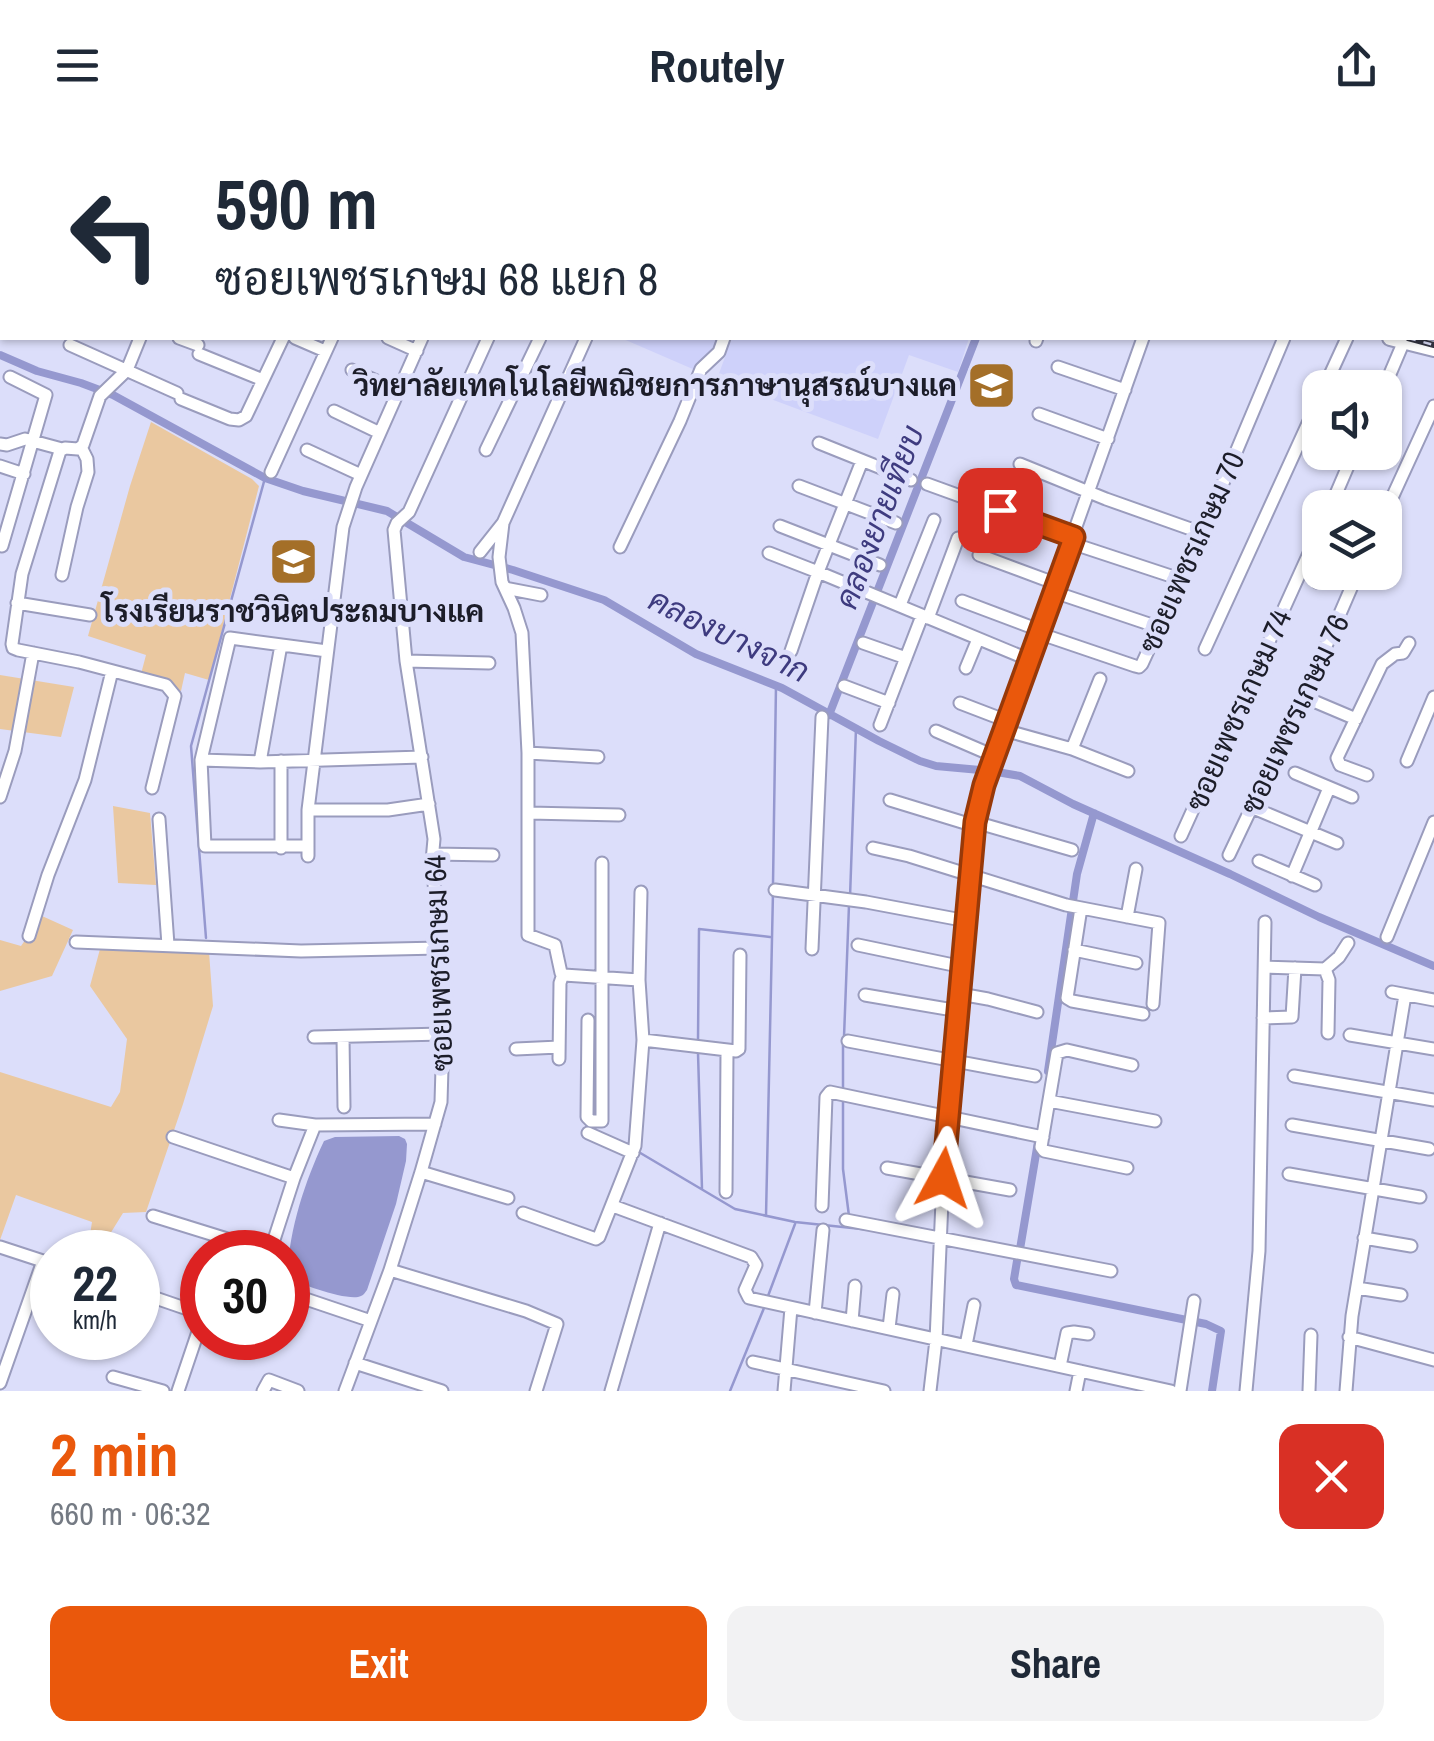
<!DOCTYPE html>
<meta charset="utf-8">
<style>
body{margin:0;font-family:"Archivo Narrow",Sarabun,sans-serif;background:#f2f2f3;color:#1f2937;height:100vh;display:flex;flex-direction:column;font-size:38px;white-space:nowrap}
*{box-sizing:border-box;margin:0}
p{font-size:32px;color:#747a83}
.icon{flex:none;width:55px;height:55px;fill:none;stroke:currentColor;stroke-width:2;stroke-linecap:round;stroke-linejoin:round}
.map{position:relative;height:1261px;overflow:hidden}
.side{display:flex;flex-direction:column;background:#fff;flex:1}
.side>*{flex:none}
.hud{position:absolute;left:0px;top:0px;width:1435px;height:210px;box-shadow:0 2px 8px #0004;background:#fff;color:#1f2937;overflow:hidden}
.buttons{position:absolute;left:1302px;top:240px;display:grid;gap:20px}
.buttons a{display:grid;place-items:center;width:100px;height:100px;border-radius:20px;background:#fff;box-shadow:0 2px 8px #0004;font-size:50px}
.speed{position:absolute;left:30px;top:1100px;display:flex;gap:20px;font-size:50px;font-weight:700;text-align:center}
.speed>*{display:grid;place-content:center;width:130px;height:130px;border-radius:50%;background:#fff;box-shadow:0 2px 8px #0004;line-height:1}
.speed small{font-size:25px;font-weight:400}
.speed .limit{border:15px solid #d22;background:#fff;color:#111}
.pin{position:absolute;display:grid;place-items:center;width:85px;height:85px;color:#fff;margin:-42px;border-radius:20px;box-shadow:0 5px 15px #0006}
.me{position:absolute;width:110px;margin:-55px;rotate:5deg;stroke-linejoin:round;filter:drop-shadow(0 0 8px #0008)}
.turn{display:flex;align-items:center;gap:35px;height:210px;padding:0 50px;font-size:45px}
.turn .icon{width:130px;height:130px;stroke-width:2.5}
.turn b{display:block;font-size:70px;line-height:85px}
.round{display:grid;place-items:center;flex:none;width:105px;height:105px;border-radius:20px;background:#f2f2f3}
.summary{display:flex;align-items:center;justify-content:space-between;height:170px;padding:0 50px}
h1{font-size:60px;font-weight:700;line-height:75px;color:#ea580c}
.cta{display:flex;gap:20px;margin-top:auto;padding:20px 50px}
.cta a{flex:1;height:115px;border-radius:20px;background:#ea580c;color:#fff;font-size:40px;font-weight:700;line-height:115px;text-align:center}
.cta a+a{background:#f2f2f3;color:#1f2937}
header{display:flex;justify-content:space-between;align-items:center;height:130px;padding:0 50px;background:#fff;font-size:45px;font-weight:700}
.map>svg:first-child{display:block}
.built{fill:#ced1fa}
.green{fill:#eac8a0}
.water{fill:#9598cf}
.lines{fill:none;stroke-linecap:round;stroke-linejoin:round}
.stream{stroke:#9598cf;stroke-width:2.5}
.canal{stroke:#9598cf;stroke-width:8}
.minor-casing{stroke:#9a9cbd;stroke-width:15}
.major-casing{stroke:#9a9cbd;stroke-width:18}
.minor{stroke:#fff;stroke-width:11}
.major{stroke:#fff;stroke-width:14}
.rail-casing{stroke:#333442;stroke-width:6}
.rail{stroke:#dcdefa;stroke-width:2.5;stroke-dasharray:8;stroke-linecap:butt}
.route-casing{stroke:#983908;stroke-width:25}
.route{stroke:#ea580c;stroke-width:18}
.labels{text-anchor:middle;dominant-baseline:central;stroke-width:10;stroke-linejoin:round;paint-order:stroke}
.poi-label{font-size:30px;font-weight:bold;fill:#1c1d29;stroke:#dcdefa;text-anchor:end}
.street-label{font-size:30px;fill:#1c1d29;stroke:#dcdefa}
.water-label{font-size:32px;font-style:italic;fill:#3e3b7f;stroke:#dcdefa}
</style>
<header><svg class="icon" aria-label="menu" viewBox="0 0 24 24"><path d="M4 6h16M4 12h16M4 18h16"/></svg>Routely<svg class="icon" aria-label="share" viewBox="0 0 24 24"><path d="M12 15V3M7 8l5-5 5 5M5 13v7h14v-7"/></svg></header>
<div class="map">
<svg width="1434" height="1261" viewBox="0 0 1434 1261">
<rect width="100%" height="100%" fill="#dcdefa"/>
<path class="built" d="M621,208H718L714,216L695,240Z
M732,208H969L958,242L909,225L878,309L717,249Z"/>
<path class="green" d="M151,292L252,349L259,356L209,550L185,543L181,561L141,544L146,525L88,506L130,356Z
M0,545L74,557L61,607L0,599Z
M113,676L150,683L156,755L118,753Z
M42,786L73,800L52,846L0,861V810L21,816Z
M100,819L209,822L213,876L183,974L146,1082L123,1083L110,1104L89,1111L92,1092L16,1065L0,1110V942L111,977L120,962L127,909L90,856Z"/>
<path class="water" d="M399,1006L405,1009L407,1014L406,1031L396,1074L367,1160C365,1162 364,1165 361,1166C349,1172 300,1154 288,1148C287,1105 305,1051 324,1011L335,1007Z"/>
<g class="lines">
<path class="stream" d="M773,754L776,555
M850,767L856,598
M206,808L191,616L265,348
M844,907L849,775
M698,910L699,799L770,807
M698,923L702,1059
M843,962V915
M843,970V1039L849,1086
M637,1021L735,1079L795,1092L871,1100
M766,1086L773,762
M768,1166L795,1094
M730,1261L764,1178"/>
<path class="canal" d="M17,2L18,0
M1043,2L1044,0
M1334,2L1335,0
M0,66L2,57
M0,225L37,241L81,253L113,265L265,348L303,361L387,381L464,427L513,440L604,470L696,524L782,558L879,611L920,631L936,636L991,641L1020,646L1073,674L1230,744L1319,787L1434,836
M829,585L976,208
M1048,941L1077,744L1094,683
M1020,1119L1038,1012
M1017,1131L1014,1149L1016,1155L1206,1194L1221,1201L1212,1261"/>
<defs>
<path id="minor" d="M892,0L901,2
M219,2L220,0
M326,2L327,0
M340,2L341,0
M420,2L421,0
M501,2L502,0
M530,2L531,0
M583,2L584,0
M774,2L775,0
M875,2V0
M936,2V0
M983,2L984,0
M1248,2V0
M1409,2L1410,0
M1432,36L1434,28
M1432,94H1434
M140,208L127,240L100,266L83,315L78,319L65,318L60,321L22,444L12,514L13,518L18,520L79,532L166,555L175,566L152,658
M179,208L198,215
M295,208L325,221
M388,208L417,221
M1036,211L1037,208
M70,215L177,263
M199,224L263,250
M1058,237L1125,260
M352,240L399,261
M1324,258L1347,208
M1384,258L1404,211
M181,269L230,289L239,290L246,286L283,208
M334,281L380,303
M1039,284L1108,309
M819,313L911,350
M0,314L7,315L25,309L62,319
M307,320L361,345
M486,320L540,208
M1020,334L1106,369L1202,403
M0,336L24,344
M271,342L332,208
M927,354L1073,407
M799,356L896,393
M1330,378L1354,322
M1385,383L1434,276
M503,393L499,427L502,452L514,478L522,503L528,623V805L555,815L561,843L564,845L639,850
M780,396L880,435
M1071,413L1180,449
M2,416L46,265L10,247
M620,417L680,291L701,239L719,222L724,208
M480,422L503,393L586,208
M769,423L818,442L862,331
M979,425L1057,454
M62,445L77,377L88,342L87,329L81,317
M1317,452L1320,441
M505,458L541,465
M1054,462L1158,497
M962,471L1039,500
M17,473L90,485
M900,475L934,390
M928,488L958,408
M1038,503L1135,536L1139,537L1142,534L1202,403L1284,208
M863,513L906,528
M1205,519L1320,267
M791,521L818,442L1030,530
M406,531L489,533
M966,538L978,509
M844,556L889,573
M1304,567L1356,589
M960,573L1007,591
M880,595L922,486
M1004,600L1072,619L1100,549
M936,601L994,626
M1072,619L1128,641
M528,623L598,627
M201,630L260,632L422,627
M281,631V718
M1407,631L1434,567
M260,632L281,515
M1295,643L1352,667
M1367,645L1340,635L1337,628L1382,534L1395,524L1403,523L1409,513
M0,667L15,621L33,523
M890,670L975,696
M1251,677L1337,713
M308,680H388L429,674
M529,683L619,685
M159,689L168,815
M975,692L1072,720
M1181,706L1320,399
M308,716H205L201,630L230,508L327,521
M873,718L909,726L1066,775L1159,793L1153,874
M433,724L493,725
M1229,725L1304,567L1358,442
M308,726V680L343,397L356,357L422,208
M1259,731L1315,755
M1292,746L1329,658
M775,760L866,772L967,791
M1081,778L1067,868L1072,871L1143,884
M1127,787L1136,739
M29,806L48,745L85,650L112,541
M1387,807L1434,692
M76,812L301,821L440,818
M858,815L963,837
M812,819L822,587
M1074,820L1136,833
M1265,837L1325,839L1329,850L1328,903
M1325,839L1339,827L1348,813
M1392,862L1434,870
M960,864L988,869L1037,882
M865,865L959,881
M1263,888L1292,887L1295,838
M588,890L587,987L591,991H602V733
M1350,905L1434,919
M314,907L443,904
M343,907L344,977
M643,910L736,921L739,919L740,825
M848,911L1035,946
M516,919L559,917
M559,929L560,853L563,844
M1294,946L1434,970
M1049,971L1155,991
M279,990L315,995L435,994
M1292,995L1429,1019
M588,1003L633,1023
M173,1007L294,1048
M887,1038L1010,1060
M1127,1038L1044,1021L1041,1017L1057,923L1067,920L1132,935
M421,1042L508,1068
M1289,1044L1420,1067
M726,1062L727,922
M613,1076L751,1127L756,1135L745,1160L749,1168L1171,1261
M822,1076L826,967L830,962L1043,1007
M523,1083L596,1109L599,1107L635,1016L643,910L639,850L641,762
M153,1086L269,1122
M846,1090L1111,1141
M1364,1108L1411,1116
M0,1117L52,1134
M270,1122L294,1048L315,995
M390,1140L526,1181L557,1194L536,1261
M1357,1158L1401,1165
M138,1162L202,1184
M288,1163L371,1191
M815,1183L823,1100
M852,1191L855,1156
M889,1198L893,1164
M1349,1207L1434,1230
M966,1215L974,1175
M753,1232L884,1261
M355,1233L442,1261
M1060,1236L1067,1203L1074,1202L1088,1204
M113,1247L163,1261
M0,1253L43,1131
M178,1261L202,1190
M263,1261L269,1250L298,1261
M345,1261L390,1140L421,1042L441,972L443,904L440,818L432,731L434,709L406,531L394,400L397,393L409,382L488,208
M611,1261L660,1093
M784,1261L791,1178
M930,1261L936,1210L943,1048L975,692L984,655L1143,208
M1076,1261L1080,1241
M1180,1261L1194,1171
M1246,1261L1259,1121L1265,792
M1309,1261L1311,1205
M1346,1261L1352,1186L1405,865"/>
<path id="major" d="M627,0L636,2
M664,0L665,2
M707,0L716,2
M1432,197L1434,198
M1390,208L1434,219"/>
</defs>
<use href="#minor" class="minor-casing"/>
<use href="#major" class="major-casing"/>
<use href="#minor" class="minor"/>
<use href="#major" class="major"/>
<defs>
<path id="rail" d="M646,0L656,2
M1408,208L1434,215"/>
</defs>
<use href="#rail" class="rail-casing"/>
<use href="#rail" class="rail"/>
</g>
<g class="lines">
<defs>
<path id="route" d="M943,1048L975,692L984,655L1074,407L1000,380"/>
</defs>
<use href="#route" class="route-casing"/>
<use href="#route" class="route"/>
</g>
<defs>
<symbol id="university-square" viewBox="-11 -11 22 22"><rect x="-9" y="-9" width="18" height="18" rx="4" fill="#a46f28" stroke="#dcdefa"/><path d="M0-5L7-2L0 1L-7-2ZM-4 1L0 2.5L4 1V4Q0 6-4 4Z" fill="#fff"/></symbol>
<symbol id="school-square" viewBox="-11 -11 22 22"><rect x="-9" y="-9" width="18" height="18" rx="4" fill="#a46f28" stroke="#dcdefa"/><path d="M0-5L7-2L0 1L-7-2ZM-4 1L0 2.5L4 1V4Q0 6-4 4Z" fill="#fff"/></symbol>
</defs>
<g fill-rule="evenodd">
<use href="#university-square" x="964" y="228" width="55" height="55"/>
<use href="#school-square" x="266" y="404" width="55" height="55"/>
</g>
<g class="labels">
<g class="poi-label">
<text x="957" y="255">วิทยาลัยเทคโนโลยีพณิชยการภาษานุสรณ์บางแค</text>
<text x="293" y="481" text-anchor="middle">โรงเรียนราชวินิตประถมบางแค</text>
</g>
<g class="street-label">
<text transform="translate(1191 422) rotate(-66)">ซอยเพชรเกษม 70</text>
<text transform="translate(1238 580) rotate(-66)">ซอยเพชรเกษม 74</text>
<text transform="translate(1294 584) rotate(-65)">ซอยเพชรเกษม 76</text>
<text transform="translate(438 833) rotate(-92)">ซอยเพชรเกษม 64</text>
</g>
<g class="water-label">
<text transform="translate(879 387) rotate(-69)">คลองยายเทียบ</text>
<text transform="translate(729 505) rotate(26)">คลองบางจาก</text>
</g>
</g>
</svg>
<div class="buttons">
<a><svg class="icon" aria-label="sound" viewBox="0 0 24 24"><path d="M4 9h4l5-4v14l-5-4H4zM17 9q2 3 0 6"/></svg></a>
<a><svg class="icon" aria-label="layers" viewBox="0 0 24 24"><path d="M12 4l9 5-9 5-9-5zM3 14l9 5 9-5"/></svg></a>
</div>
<div class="speed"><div>22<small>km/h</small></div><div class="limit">30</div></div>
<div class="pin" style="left:1000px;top:380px;background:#d93025"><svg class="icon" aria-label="arrive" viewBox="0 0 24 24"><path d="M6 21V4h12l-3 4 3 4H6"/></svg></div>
<svg class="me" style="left:943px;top:1048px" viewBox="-20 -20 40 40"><path d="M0-17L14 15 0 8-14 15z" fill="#ea580c" stroke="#fff" stroke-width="4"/></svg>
<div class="hud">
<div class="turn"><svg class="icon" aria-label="left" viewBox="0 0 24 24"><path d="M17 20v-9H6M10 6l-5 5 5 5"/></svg><div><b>590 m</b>ซอยเพชรเกษม 68 แยก 8</div></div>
</div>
</div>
<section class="side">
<div class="summary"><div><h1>2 min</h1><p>660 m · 06:32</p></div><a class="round" style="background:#d93025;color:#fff"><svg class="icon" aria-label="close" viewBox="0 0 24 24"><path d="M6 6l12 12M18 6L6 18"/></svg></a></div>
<div class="cta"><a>Exit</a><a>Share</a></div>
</section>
